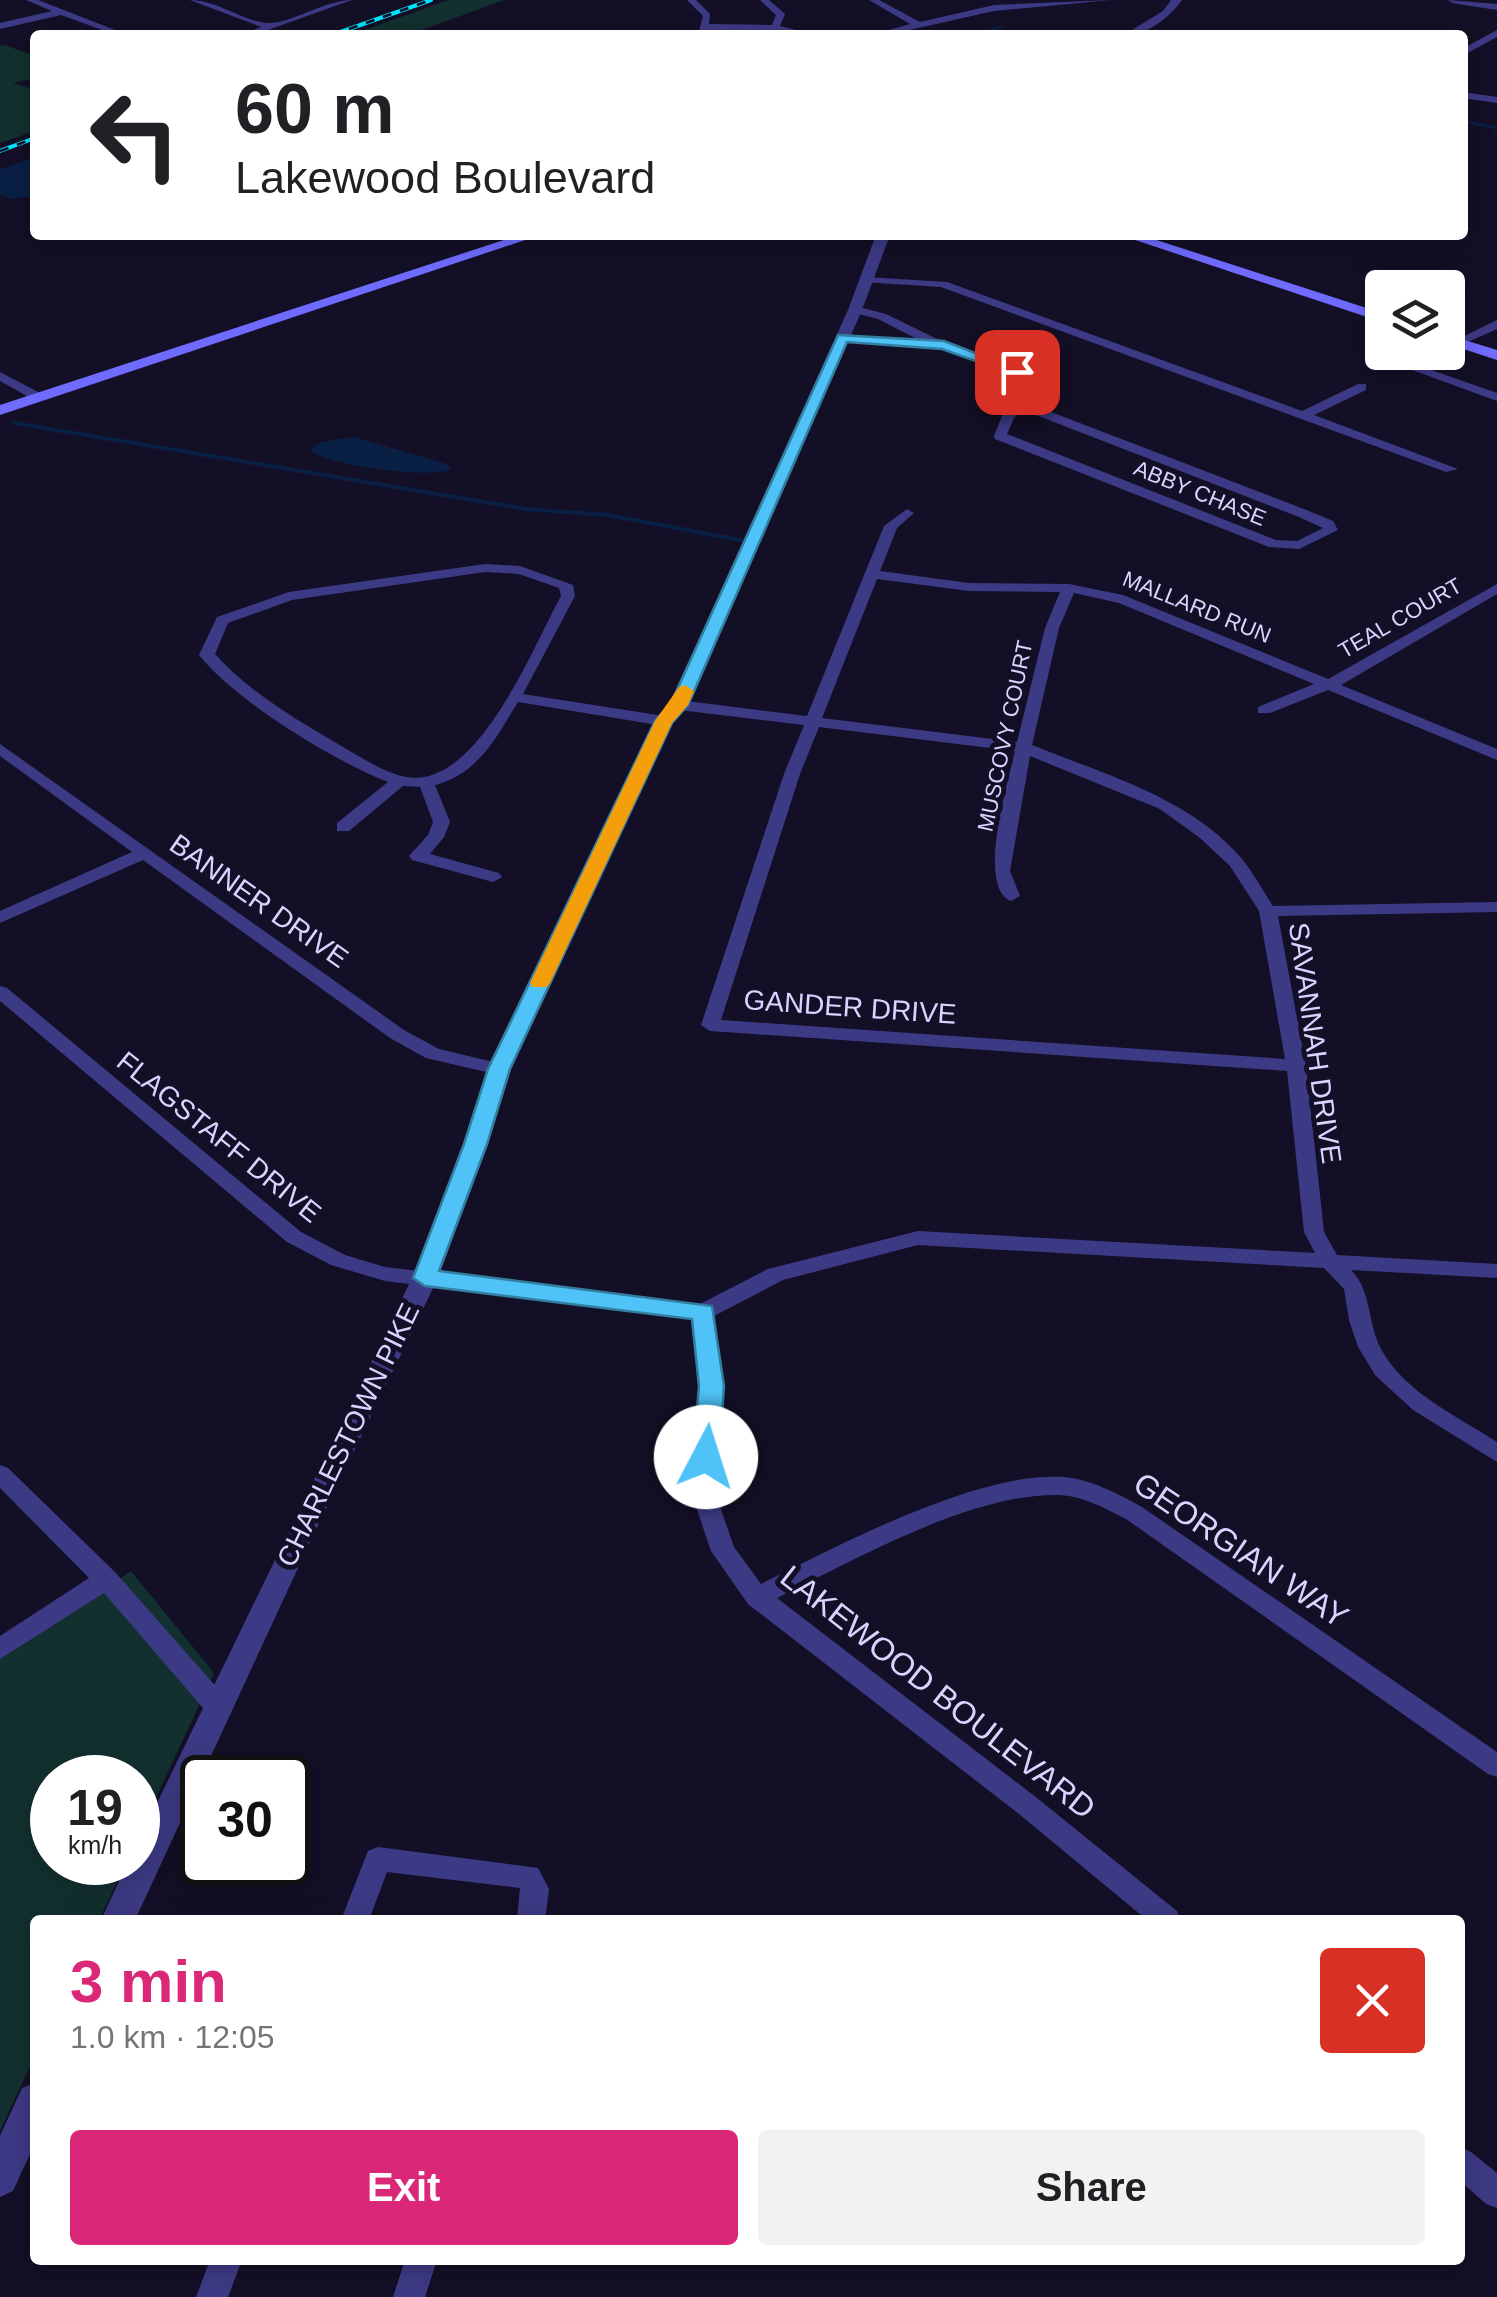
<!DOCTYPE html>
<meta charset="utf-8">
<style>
body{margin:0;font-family:Helvetica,sans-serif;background:#f2f2f2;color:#202124;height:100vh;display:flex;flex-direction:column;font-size:38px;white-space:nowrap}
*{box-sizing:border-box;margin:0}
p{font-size:32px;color:#757577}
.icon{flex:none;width:55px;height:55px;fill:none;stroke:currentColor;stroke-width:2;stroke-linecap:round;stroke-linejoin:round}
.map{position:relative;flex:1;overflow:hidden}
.side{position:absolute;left:30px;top:1915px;width:1435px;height:350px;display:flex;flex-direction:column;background:#fff;border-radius:10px;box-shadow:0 5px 25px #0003}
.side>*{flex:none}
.top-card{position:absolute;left:30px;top:30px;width:1438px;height:210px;border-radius:10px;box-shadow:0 5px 25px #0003;background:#fff;color:#202124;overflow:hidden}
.buttons{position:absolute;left:1365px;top:270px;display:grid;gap:20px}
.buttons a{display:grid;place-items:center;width:100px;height:100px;border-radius:10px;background:#fff;box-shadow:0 5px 25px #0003;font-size:50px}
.speed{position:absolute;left:30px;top:1755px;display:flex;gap:20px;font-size:50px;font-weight:700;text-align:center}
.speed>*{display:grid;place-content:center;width:130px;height:130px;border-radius:50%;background:#fff;box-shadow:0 5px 25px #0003;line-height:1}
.speed small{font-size:25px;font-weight:400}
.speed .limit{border:5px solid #111;border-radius:15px;background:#fff;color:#111}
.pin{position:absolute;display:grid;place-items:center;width:85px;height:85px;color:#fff;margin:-42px;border-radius:20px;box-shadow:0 5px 15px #0006}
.me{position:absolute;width:110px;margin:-55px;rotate:5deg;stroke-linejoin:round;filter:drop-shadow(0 0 8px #0008)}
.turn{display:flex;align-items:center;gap:35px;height:210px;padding:0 40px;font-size:45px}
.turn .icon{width:130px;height:130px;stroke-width:2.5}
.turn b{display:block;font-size:70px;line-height:85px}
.round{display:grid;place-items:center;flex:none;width:105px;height:105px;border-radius:10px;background:#f2f2f2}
.overview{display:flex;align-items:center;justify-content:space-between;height:170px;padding:0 40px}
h1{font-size:60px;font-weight:700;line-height:75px;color:#db2777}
.action{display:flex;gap:20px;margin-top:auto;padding:20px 40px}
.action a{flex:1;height:115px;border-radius:10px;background:#db2777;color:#fff;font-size:40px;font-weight:700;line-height:115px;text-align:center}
.action a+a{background:#f2f2f2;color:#202124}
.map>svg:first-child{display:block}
.green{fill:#12302f}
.water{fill:#0a1f44}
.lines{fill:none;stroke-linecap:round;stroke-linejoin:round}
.stream-far1{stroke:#0a1f44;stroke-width:2.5}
.stream{stroke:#0a1f44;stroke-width:4}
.minor{fill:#3d3a85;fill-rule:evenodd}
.tertiary{fill:#3d3a85;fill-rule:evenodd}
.secondary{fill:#6f6bff;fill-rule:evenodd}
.rail-casing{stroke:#00e5ff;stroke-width:4}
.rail{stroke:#130f26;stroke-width:2.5;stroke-dasharray:9;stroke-linecap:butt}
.route{fill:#4fc3f7;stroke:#337fa1;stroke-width:2.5}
.slow{fill:#f59e0b}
.labels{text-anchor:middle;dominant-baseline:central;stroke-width:10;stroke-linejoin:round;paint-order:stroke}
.far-street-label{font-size:22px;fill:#d9d4ff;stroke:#130f26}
.street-label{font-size:28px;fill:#d9d4ff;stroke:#130f26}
.near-street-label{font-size:32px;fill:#d9d4ff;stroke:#130f26}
</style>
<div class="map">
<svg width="1497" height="2297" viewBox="0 0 1497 2297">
<rect width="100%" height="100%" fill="#130f26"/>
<path class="green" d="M449,0H504L408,35H350Z
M5,45L35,56V78L13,83L35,90V131L0,143V46Z
M131,1571L214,1673L138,1837V1778H52V1862L126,1863L99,1920H35V2056L0,2131V1659Z"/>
<path class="water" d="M35,157V196L12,199L0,195V169Z
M354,437L447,464L451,469C434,480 324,465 310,450L321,442Z"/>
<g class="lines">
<path class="stream-far1" d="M966,35L1001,27
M1462,121L1497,128"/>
<path class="stream" d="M14,423L527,509L608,515L745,541"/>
<path class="minor" d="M26,0H38L128,35H116L61,15L0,29V23L52,11Z
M190,0C217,0 240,20 267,23C288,25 325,0 352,0L254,35H241L261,27Z
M687,0H696L710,14L709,24L772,25L776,15L760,0H769L785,14L780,26L816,35L708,30L706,35H698L703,16Z
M869,0H879L920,22L994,5L1111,0L994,11L887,35H871L910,24Z
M1448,0L1497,4V10L1452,3Z
M1497,30V37L1462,56V49Z
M1462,92L1497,97V103L1462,98Z
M866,277L947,282L1302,411L1358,384H1366V390L1314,415L1458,469L1446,472L941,287L862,282L860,280Z
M855,306L886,314L935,338L1027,372L1022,393L1025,402L1309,511L1333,521L1338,530L1299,549L1269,547L995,439L994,436L1002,416L1014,404L1010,393L1016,376L934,346L839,341V335L843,334L919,340L878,319L851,312V308ZM1023,410L1299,517L1323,528L1297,541L1276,540L1007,434L1014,418Z
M1497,320V329L1448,351V344Z
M1429,352H1445L1420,366L1497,393V401L1404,367Z
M0,372L42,394L44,397L34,400L0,381Z
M907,509L914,513L897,528L880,571L969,583L1069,584L1123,595L1328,679L1497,584V594L1341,685L1497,749V760L1328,690L1270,713H1258V707L1314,684L1119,603L1074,593L1059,628L1032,745C1105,775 1190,797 1243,860C1254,874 1263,891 1273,906L1497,902V912L1278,916L1306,1066L1324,1232L1337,1255L1497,1264V1278L1351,1270C1372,1291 1367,1322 1381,1349C1405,1393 1457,1416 1497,1442V1462L1413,1410L1375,1375L1358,1347L1349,1320L1344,1289L1324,1268L918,1245L783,1280L714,1316L722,1386L715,1492L734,1547L761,1584C837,1546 979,1471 1063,1477C1091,1479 1118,1494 1142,1507L1497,1752V1777L1488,1774L1126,1519C1106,1509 1084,1496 1060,1495C974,1492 854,1560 777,1598L1037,1798L1177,1911L1181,1920H1147L1019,1814L748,1604L711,1551L691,1492L700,1386L693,1318L385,1281L331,1265L287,1242L0,1001V986L7,988L301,1232L345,1255L385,1267L700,1304L768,1269L918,1231L1315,1253L1304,1232L1287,1071L710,1031L701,1025L784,774L804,725L679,710L671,705L679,700L807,716L884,526ZM877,579L969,591L1060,592L1045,628L1017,742L822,718ZM819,727L1015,751C1008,781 976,887 1011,901L1020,896L1010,871L1030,756L1160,809L1200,838L1230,866L1259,911L1285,1059L721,1020L800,774Z
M485,564L520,566L573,585L575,596L523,694L664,716L672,721L664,726L518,702C496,738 478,774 435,785L450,822L444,837L430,854L499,873L502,877L493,882L412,860L409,856L428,835L433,822L420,787L403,786L349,831H337V823L388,782C332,760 237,702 199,655L217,617L289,592ZM485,572L519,574L559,588L561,596C533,647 477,790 406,777C382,772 359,756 338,744C295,719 248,691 215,654L228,623L292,600Z
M0,744L404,1030L439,1049L506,1065L509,1069L499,1075L426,1058L390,1038L143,860L0,923V911L132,852L0,756Z
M0,1465L8,1468L115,1572L227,1699L231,1707L227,1715L218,1718L209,1715L104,1593L0,1659V1636L89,1578L0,1488Z
M378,1847L538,1868L549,1889L545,1920H517L520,1888L387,1872L369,1920H341L368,1851Z
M1460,2147L1471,2152L1497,2173V2208L1486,2204L1460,2181Z
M210,2260H242L228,2297H196Z
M405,2260H437L425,2297H393Z"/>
<path class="tertiary" d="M1171,0H1182C1169,18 1148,35 1124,35L1163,11Z
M876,235H890L862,310L689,705L673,723L511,1069L488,1144L438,1278L311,1540L135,1920H101L128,1862H138V1842L412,1278L464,1144L487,1069L654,721L670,703L848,310Z
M35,2083V2143L13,2191L0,2197V2136L22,2088Z"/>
<path class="secondary" d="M519,235H540L0,415V405Z
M1120,235H1141L1382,313V322Z
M1448,335L1497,350V360L1448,344Z"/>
<defs>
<path id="rail" d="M332,35L431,0
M0,151L35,138"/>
</defs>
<use href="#rail" class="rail-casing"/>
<use href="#rail" class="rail"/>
</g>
<path class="route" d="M838,335L944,341L1024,372L1012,374L942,349L847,342L688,705L672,723L510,1069L487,1144L439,1271L712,1306L724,1386L719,1457L715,1464H696L693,1457L699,1386L692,1319L425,1286L413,1278L464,1144L488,1069L655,721L671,703Z"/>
<path class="slow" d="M685,685L694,691L688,705L672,723L550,983L547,987H533L530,983L655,721L679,687Z"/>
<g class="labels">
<g class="far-street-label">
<text transform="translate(1200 493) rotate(22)">ABBY CHASE</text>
<text transform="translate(1197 607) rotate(22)">MALLARD RUN</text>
<text transform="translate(1400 618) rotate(-30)">TEAL COURT</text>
<text transform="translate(1005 736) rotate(-78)">MUSCOVY COURT</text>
</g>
<g class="street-label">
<text transform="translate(259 901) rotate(35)">BANNER DRIVE</text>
<text transform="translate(850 1007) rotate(4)">GANDER DRIVE</text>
<text transform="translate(1315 1043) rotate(82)">SAVANNAH DRIVE</text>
<text transform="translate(219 1137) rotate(39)">FLAGSTAFF DRIVE</text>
<text transform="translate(348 1435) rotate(-64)">CHARLESTOWN PIKE</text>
</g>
<g class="near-street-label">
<text transform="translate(1241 1550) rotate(34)">GEORGIAN WAY</text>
<text transform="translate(938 1692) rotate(38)">LAKEWOOD BOULEVARD</text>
</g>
</g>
</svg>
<div class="buttons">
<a><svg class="icon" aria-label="layers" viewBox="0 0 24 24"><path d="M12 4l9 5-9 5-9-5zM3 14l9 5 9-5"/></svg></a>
</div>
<div class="speed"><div>19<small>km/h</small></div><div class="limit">30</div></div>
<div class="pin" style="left:1017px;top:372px;background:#d93025"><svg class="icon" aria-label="arrive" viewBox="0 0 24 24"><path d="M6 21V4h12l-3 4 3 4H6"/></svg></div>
<svg class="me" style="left:706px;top:1457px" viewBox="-20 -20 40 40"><circle r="19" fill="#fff"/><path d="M0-13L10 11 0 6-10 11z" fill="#4fc3f7"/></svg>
<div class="top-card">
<div class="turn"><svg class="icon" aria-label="left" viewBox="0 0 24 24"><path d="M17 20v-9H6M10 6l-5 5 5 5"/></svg><div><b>60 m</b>Lakewood Boulevard</div></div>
</div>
<section class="side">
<div class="overview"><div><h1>3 min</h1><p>1.0 km · 12:05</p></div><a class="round" style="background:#d93025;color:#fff"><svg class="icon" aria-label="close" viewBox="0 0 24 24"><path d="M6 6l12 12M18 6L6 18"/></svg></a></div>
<div class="action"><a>Exit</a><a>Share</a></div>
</section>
</div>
